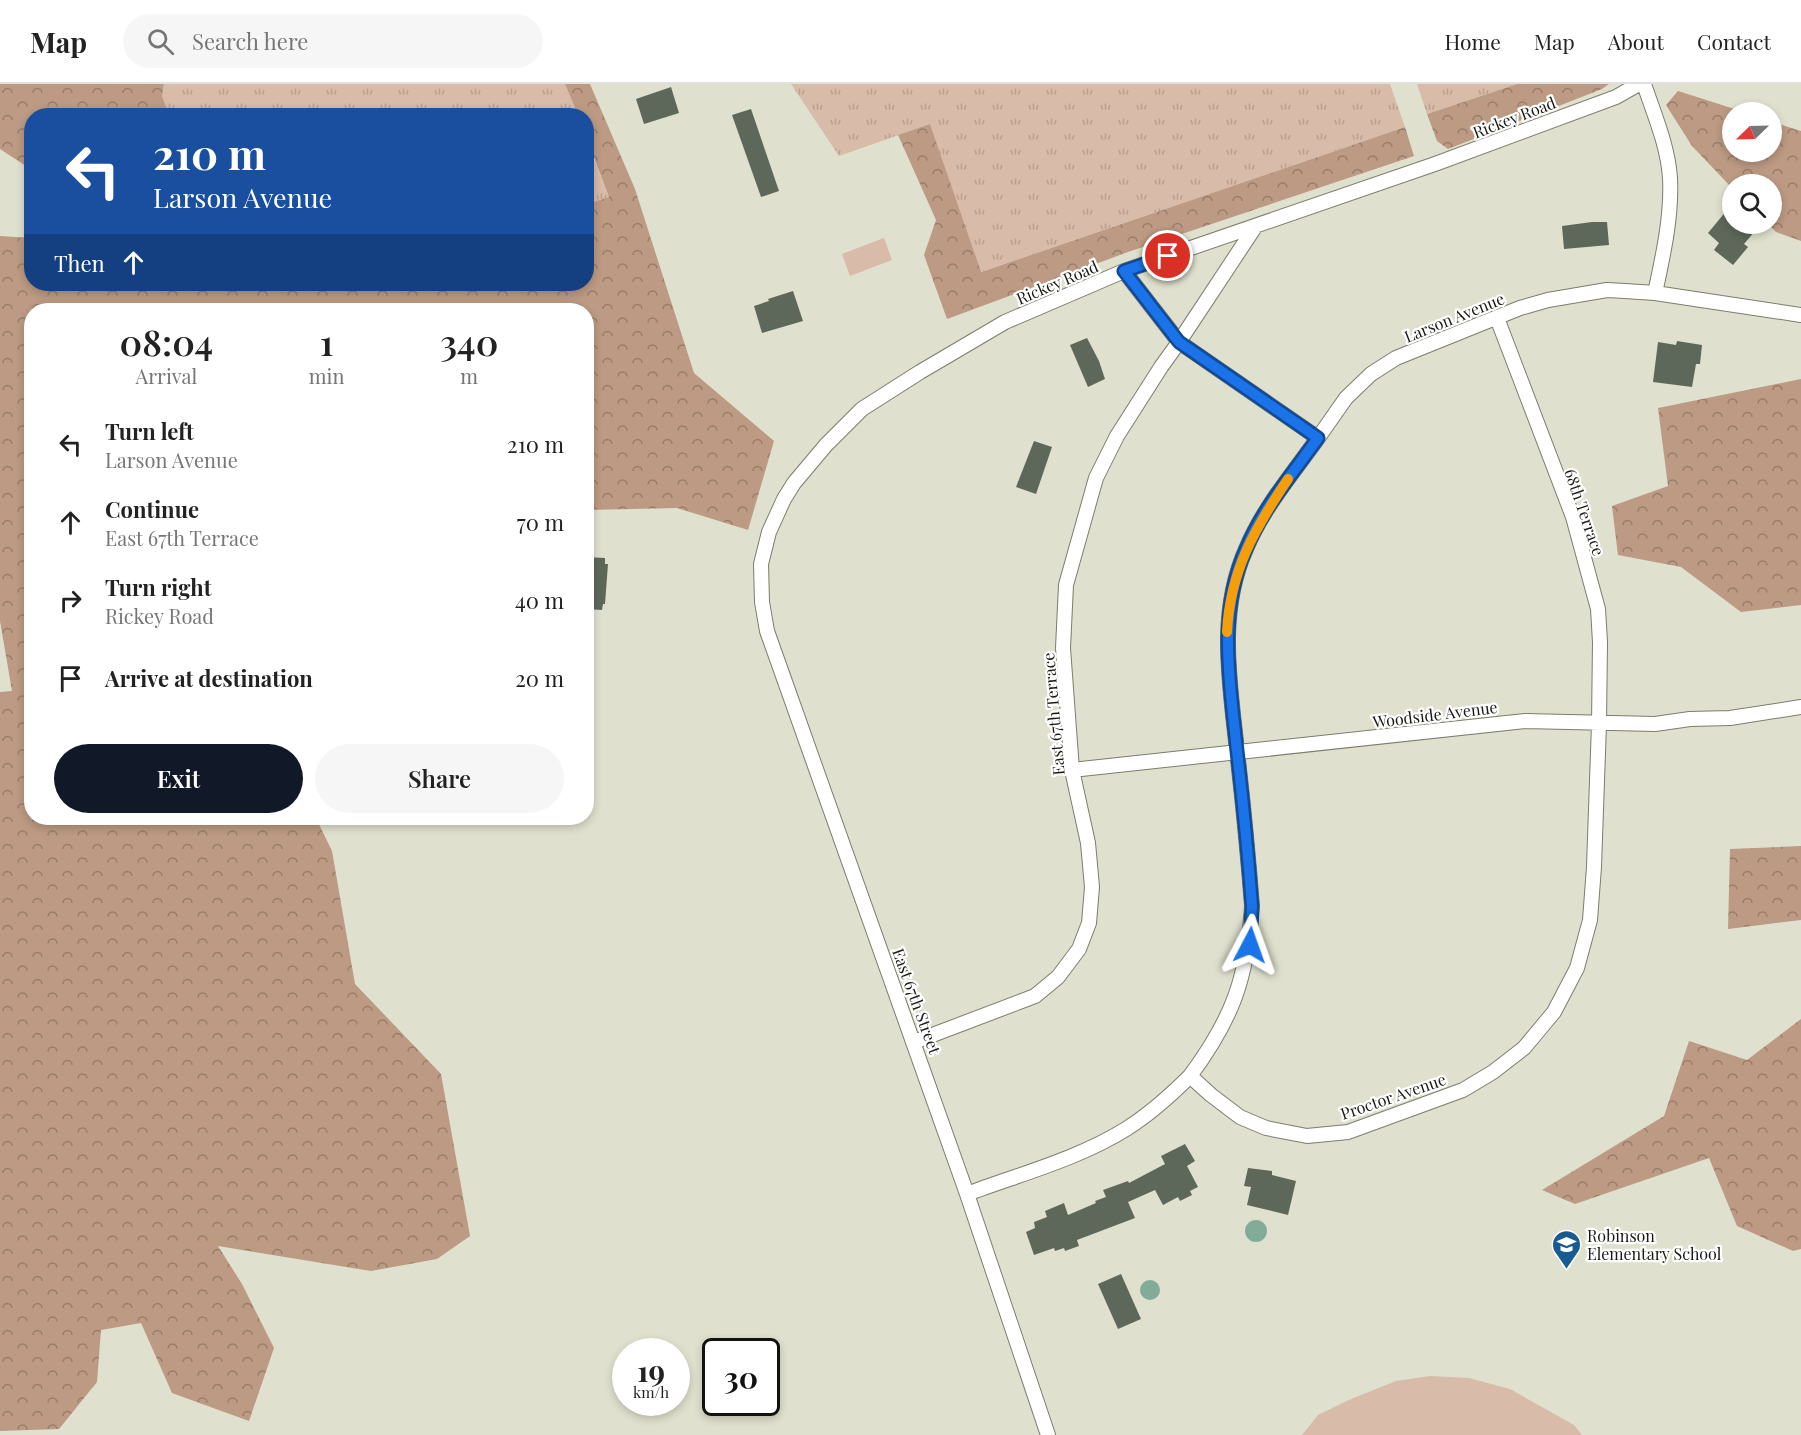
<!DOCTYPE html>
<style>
body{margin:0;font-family:"Playfair Display",serif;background:#f6f6f6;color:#222;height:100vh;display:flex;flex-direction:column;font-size:22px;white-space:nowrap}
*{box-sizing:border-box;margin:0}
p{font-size:20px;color:#767676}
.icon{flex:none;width:33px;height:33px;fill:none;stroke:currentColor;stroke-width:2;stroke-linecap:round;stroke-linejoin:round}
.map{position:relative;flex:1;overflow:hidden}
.details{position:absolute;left:24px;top:219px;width:570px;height:522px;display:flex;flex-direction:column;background:#fff;border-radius:24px;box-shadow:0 3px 9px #0003}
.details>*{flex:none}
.banner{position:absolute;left:24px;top:24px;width:570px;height:183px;border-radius:24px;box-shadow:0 3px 9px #0003;background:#1a4fa0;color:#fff;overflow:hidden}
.needle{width:39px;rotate:247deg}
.buttons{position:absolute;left:1722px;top:18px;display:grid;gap:12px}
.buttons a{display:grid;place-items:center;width:60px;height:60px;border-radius:50%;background:#fff;box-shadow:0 3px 9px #0003;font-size:30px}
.speed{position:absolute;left:612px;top:1254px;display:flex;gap:12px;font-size:30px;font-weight:700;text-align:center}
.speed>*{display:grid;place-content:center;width:78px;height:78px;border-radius:50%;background:#fff;box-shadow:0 3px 9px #0003;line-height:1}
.speed small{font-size:15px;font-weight:400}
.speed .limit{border:3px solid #111;border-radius:9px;background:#fff;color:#111}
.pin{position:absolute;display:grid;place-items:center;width:51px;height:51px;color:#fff;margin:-26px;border:3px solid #fff;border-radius:50%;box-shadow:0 2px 6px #0007}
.me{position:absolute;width:66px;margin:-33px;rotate:4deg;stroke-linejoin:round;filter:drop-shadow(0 0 4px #0008)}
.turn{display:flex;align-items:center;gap:21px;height:126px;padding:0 30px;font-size:27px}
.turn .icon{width:78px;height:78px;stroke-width:2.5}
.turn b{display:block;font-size:42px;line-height:51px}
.then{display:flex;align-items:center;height:57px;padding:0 30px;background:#0003;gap:12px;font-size:22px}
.eta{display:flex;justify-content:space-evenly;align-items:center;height:102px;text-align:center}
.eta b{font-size:36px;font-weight:600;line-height:42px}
.button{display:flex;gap:12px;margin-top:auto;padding:12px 30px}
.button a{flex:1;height:69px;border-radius:36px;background:#111827;color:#fff;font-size:24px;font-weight:600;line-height:69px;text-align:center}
.button a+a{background:#f6f6f6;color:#222}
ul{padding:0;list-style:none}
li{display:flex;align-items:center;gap:18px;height:78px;padding:0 30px}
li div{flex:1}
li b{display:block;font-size:22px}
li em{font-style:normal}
header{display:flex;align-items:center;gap:36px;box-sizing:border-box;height:84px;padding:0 30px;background:#fff;border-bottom:2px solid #e0e0e0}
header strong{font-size:28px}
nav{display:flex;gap:33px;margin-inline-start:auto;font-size:21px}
.search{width:420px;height:54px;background:#f6f6f6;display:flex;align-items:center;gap:15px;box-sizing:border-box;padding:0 21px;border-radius:33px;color:#767676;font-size:22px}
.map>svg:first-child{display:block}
.grass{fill:url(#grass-tufts)}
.forest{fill:url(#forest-crowns)}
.green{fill:#d8bba8}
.water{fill:#82ab98}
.building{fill:#5e685a}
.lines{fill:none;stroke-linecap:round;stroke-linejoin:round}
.minor-casing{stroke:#7c7d6c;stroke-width:16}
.minor{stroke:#fff;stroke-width:14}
.route-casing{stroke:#114b97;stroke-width:15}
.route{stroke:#1a73e8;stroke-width:10}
.slow{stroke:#f59e0b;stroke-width:10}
.labels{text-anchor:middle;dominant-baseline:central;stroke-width:4.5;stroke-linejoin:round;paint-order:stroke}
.street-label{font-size:16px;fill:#191913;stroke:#fff}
.poi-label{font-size:16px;fill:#191913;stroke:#fff;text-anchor:start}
</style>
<header>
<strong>Map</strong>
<div class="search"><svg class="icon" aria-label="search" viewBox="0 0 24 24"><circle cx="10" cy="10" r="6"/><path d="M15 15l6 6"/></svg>Search here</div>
<nav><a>Home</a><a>Map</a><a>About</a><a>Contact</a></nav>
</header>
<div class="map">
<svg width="1801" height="1351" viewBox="0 0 1801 1351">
<defs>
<pattern id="grass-tufts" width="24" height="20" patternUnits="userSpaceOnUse" patternTransform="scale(1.5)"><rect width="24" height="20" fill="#d8bba8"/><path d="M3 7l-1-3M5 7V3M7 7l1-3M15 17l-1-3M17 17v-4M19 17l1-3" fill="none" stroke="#b9a090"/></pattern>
<pattern id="forest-crowns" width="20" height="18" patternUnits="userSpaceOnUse" patternTransform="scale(1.5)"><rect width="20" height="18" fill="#bc9a83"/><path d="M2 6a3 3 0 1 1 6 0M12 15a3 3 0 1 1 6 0" fill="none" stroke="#987d6a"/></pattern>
</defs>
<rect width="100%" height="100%" fill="#dfe0cd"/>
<path class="grass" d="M164,0H565L578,31L169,32L162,12Z
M791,0H1390L1405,43L980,188L930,40L839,72Z
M1417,0H1517L1427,30Z
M586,55L609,113L587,120H586Z"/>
<path class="forest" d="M0,0H164L162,12L169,31L32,32L31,98L29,84L0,65Z
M565,0H590L635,105L694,289L774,357L748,446L677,424L587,426L586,226H32V734H316L332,767L355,900L441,990L470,1152L437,1175L371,1187L218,1162L242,1200L274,1264L249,1337L172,1309L141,1239L101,1246L97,1298L59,1345L0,1347V608L12,607L0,537V152L31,154L32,200H586L587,120L609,113L587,55L586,32L578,31Z
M1517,0H1609L1602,5L1448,65L1437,57L1427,30Z
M1678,7L1744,28H1732V68H1772V38L1801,47V157L1776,148L1768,140H1772V100H1732V104L1692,62L1666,21Z
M930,40L981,188L1405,43L1414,72L1128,168L947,235L924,171L936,136L898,51Z
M1801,295V521L1741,528L1681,483L1618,471L1612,422L1668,402L1658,324Z
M1801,762V836L1728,845L1730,765Z
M1801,935V1165L1793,1167L1737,1142L1709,1074L1575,1120L1542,1106L1664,1032L1689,957L1747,976Z"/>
<path class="green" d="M884,154L892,176L850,192L842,170Z
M1430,1292L1469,1294L1510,1305L1574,1341L1582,1351H1302L1318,1331L1351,1315L1396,1297Z"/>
<path class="water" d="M1245 1147a11 11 0 1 1 22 0a11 11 0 1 1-22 0Z
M1140 1206a10 10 0 1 1 20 0a10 10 0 1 1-20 0Z"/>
<path class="building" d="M671,3L679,29L644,40L636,15Z
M751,25L779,107L761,113L732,31Z
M1732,120V140H1761L1744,160L1748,163L1733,181L1714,166L1719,159L1708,149Z
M1592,138H1607L1609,161L1564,165L1562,142Z
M793,207L803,237L762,249L754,222L769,217L768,215Z
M1087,254L1099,277L1105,295L1088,303L1070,261Z
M1677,257L1702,261L1700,280H1696L1692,303L1653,298L1658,258L1676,261Z
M1034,357L1052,363L1036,410L1016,403Z
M586,473L605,474V480H608L605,520H603L602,526L586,525Z
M1185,1060L1195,1077L1187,1082L1198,1103L1190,1107L1192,1111L1180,1117L1178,1113L1163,1121L1155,1106L1128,1118L1135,1134L1077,1156L1079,1162L1065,1167L1064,1164L1055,1167L1054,1164L1034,1171L1026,1148L1035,1144L1034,1138L1047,1133L1045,1127L1064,1119L1068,1131L1096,1119L1095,1117L1106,1113L1103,1106L1128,1097L1129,1099L1165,1080L1161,1072Z
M1248,1084L1272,1087V1091L1296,1097L1288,1131L1247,1121L1251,1103L1244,1102Z
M1121,1190L1141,1235L1118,1245L1098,1200Z"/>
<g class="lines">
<defs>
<path id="minor" d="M1644,0C1654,30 1668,62 1670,94C1672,132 1663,172 1655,209
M1124,187L1179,258L1318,354L1346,314L1371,290L1396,274L1520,224L1548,216L1607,206L1625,207L1655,209L1801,231
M1072,686L1525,637L1655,640L1690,635L1730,634L1801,623
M914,958L1035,912L1058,893L1079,865L1089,839L1092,803L1088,759L1072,686L1063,564L1066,501L1096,394L1117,352L1161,283L1179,258L1255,143
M1190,992C1233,934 1247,894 1252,822C1248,770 1243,719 1237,667C1230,599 1217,530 1246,465C1263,424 1293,389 1318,354
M967,1110C1020,1090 1078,1075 1126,1045C1150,1030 1170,1012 1190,992L1211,1011L1240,1033L1266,1044L1307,1052L1348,1048L1463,1006L1493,988L1524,964L1554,928L1577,884L1590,836L1594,783L1599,640L1600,558L1598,525L1573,433L1497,234
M1048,1351L967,1110L767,547L762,518L761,480L769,448L784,415L794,399L826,361L862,325L920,288L1005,238L1124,187L1435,80L1616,13L1639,0"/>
</defs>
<use href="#minor" class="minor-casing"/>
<use href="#minor" class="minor"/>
</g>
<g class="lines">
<defs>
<path id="route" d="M1168,172L1124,187L1179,258L1318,354C1293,389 1263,424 1246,465C1217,530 1230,599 1237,667C1243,718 1248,770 1252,822L1250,861"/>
</defs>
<use href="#route" class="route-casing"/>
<use href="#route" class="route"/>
<path class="slow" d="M1227,548C1230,487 1255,444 1288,395"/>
</g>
<defs>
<symbol id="school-pin" viewBox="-11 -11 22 30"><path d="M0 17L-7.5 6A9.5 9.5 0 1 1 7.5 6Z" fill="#185b90" stroke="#fff"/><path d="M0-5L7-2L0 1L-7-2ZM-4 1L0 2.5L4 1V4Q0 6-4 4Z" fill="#fff"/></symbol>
</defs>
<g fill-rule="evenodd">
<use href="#school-pin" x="1550" y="1144" width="33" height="45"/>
</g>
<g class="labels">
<g class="street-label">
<text transform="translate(1514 33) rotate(-21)">Rickey Road</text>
<text transform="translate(1057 198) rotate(-23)">Rickey Road</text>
<text transform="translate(1454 233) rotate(-22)">Larson Avenue</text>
<text transform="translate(1585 428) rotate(71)">68th Terrace</text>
<text transform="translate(1053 630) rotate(-95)">East 67th Terrace</text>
<text transform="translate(1435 630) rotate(-7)">Woodside Avenue</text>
<text transform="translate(917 917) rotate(70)">East 67th Street</text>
<text transform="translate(1393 1012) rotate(-19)">Proctor Avenue</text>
</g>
<g class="poi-label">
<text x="1587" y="1151">Robinson<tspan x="1587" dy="18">Elementary School</tspan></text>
</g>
</g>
</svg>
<div class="buttons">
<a><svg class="needle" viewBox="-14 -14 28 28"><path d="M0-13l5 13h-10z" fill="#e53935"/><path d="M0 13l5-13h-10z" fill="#767676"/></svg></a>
<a><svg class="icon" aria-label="search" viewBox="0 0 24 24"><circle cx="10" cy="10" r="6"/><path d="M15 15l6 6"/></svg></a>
</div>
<div class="speed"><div>19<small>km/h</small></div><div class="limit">30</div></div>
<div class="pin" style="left:1168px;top:172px;background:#d93025"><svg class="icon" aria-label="arrive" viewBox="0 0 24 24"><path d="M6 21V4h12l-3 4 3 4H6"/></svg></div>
<svg class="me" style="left:1250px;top:861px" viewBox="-20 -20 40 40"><path d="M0-17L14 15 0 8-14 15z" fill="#1a73e8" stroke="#fff" stroke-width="4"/></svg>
<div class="banner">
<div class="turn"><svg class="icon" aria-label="left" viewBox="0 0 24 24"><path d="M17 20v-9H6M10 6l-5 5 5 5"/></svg><div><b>210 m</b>Larson Avenue</div></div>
<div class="then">Then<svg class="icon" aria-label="ahead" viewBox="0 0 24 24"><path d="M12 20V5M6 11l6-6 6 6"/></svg></div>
</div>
<section class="details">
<div class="eta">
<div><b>08:04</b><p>Arrival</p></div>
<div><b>1</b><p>min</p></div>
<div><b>340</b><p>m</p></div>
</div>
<ul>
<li><svg class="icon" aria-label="left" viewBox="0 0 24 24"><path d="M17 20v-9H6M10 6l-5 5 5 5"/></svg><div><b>Turn left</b><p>Larson Avenue</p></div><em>210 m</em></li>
<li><svg class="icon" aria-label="ahead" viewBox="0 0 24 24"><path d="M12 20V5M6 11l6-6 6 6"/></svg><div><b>Continue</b><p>East 67th Terrace</p></div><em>70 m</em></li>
<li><svg class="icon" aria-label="right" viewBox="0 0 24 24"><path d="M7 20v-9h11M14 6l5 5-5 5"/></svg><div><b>Turn right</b><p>Rickey Road</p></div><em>40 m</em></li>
<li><svg class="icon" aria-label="arrive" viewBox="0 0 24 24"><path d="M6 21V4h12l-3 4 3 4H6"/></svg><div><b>Arrive at destination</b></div><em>20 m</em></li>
</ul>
<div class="button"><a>Exit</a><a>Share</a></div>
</section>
</div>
